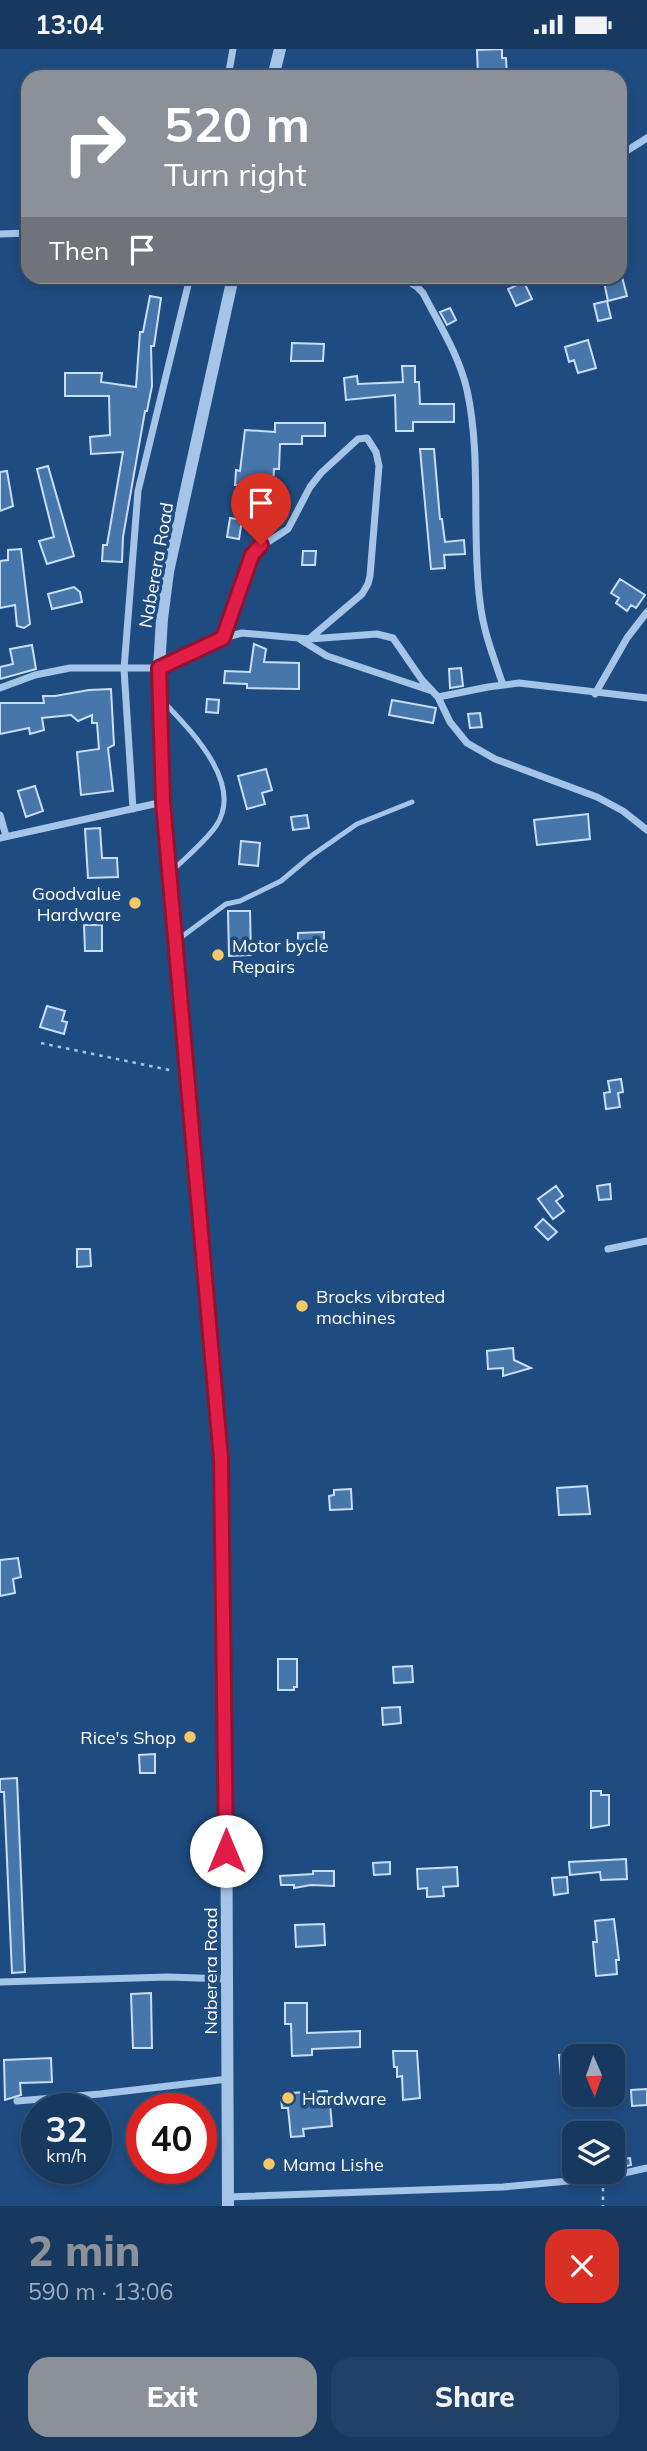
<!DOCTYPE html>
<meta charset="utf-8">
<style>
body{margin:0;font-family:Mulish,sans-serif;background:#204066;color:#f1f3f6;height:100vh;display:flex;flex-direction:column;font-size:26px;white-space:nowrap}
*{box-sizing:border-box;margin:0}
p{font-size:23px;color:#9eacbd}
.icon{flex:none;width:38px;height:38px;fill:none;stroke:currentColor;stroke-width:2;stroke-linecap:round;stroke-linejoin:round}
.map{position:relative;height:2157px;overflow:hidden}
.details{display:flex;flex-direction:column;background:#173960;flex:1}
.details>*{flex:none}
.hud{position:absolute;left:21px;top:21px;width:606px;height:214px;border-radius:21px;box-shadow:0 4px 10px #0003,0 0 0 2px #365375;background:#8c9099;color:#fff;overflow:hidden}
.needle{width:46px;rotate:178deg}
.controls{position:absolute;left:562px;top:1995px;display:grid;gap:14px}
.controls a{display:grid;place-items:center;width:63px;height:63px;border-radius:14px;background:#173960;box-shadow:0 4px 10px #0003,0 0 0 2px #365375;font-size:35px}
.speed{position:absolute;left:21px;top:2044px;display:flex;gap:14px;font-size:35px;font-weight:700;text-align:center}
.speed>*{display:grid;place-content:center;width:91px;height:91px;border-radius:50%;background:#173960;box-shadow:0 4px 10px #0003,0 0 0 2px #365375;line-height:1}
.speed small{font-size:18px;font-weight:400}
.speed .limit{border:10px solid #d22;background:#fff;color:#111}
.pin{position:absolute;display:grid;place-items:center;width:60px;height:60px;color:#fff;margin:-72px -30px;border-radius:50% 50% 50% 0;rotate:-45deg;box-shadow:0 0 7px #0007}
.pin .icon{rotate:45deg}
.me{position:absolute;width:77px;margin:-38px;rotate:0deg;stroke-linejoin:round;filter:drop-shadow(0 0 5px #0008)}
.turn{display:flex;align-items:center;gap:24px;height:147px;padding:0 28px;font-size:32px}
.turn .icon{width:91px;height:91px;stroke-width:2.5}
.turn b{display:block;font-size:49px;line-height:60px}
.then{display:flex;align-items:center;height:66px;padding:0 28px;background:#0003;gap:14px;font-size:26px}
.round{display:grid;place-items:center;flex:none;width:74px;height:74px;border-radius:21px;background:#204066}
.overview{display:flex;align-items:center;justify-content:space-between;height:119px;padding:0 28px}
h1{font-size:42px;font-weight:800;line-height:52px;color:#8c9099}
.cta{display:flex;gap:14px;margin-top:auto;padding:14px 28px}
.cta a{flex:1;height:80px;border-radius:21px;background:#8c9099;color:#fff;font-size:28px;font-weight:800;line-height:80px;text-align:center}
.cta a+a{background:#204066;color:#f1f3f6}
.status{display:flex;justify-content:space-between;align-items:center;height:49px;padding:0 35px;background:#173960;direction:ltr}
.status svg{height:19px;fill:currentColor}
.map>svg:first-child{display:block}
.building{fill:#4776aa;stroke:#c8def6;stroke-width:2}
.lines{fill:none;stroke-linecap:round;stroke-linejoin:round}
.path{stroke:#a4c4e8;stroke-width:2.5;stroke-dasharray:3.5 5;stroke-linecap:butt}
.service{stroke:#a4c4e8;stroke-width:5}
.minor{stroke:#a4c4e8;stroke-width:7}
.tertiary{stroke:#a4c4e8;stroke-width:12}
.route-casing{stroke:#92132f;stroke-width:18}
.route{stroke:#e11d48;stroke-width:12}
.poi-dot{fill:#f7c863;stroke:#1f4c80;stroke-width:2.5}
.labels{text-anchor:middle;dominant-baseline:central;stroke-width:7;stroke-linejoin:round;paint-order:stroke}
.street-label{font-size:18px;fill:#fff;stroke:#1f4c80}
.poi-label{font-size:18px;fill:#fff;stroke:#1f4c80;text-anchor:start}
</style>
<div class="status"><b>13:04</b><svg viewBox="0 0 49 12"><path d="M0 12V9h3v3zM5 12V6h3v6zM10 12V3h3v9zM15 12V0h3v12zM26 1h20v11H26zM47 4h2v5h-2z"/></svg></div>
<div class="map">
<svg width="647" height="2157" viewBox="0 0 647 2157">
<rect width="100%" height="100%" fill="#1f4c80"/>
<path class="building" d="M502,0V9H506L507,28H478L477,1Z
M603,228H622L627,247L608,252Z
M524,233L532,250L516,257L508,240Z
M150,247L161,249L154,297H151L152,337L147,362H145L123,488L122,513L102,512L103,496H107L123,403L91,405L90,388L110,386L109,347H65V324H102L101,333L136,338L140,283H143Z
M607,252L611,269L598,272L594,255Z
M450,259L456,271L447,276L440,263Z
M588,291L596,319L578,324L574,311L569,313L565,298Z
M292,294L324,295L323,312H291Z
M402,317H415V333H419L420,355H454V373H413V382H396L395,346L346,351L344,329L357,327L358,335L403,333Z
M275,374H325V387H302V395H280L279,420H274L273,438L235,436L236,421L240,422L245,381L275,383Z
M420,400H434L440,470H442L445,493L464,491L465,505L444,506L445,519L431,520Z
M48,417L74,507L47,515L39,492L54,488L37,420Z
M7,422L13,457L0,462V423Z
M230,469L242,471L239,490L227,488Z
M21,500L30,575L24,579L17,577L15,556L0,559V512L8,511V501Z
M303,502H316L315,516H302Z
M620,530L645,546L636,559L631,556L627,562L616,554L619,549L611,544Z
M74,538L80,543L82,553L52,560L48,545Z
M254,595L266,600L264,613L299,614V640L247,639V635L224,634L225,622L250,623Z
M32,596L36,620L0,630V618L13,615L10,600Z
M461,619L463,637L450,639L449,620Z
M111,640L114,696L108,699L113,742L81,746L77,703L99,700L97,674H92V666L78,672L71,666L42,669L44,681L30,685L29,679L0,685V654H44L43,647H55L89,641Z
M207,650L219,651L218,664L206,663Z
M392,651L436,659L433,674L389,666Z
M480,664L482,678L470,679L468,665Z
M266,720L272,741L262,744L265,755L247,760L238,727Z
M35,737L43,762L26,768L18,742Z
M588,765L590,790L537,796L534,771Z
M307,766L309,779L293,781L291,768Z
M100,779L102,809H117L118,828L88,829L85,780Z
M241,792L260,794L258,817L239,815Z
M228,862H250L251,906L229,907Z
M84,876H102V902H85Z
M324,883V897H298V884Z
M47,957L65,962L62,972L67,973L64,985L40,978Z
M621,1030L623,1043L618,1044L620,1058L606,1060L604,1044L610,1043L608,1032Z
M610,1135L611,1150L599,1151L597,1137Z
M556,1137L563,1147L556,1152L564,1162L553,1170L538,1150Z
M543,1170L557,1183L548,1191L535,1178Z
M77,1200H90L91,1217L77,1218Z
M513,1299L514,1311L531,1319L503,1327V1319L488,1320L487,1302Z
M587,1437L590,1465L559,1466L557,1439Z
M351,1440L352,1460L330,1461L329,1447L334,1446V1441Z
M18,1509L21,1528L13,1530L15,1544L0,1547V1511Z
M278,1610H297V1638H294V1641H278Z
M412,1617L413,1633L394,1634L393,1618Z
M400,1658L401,1674L383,1676L382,1659Z
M155,1705V1724H140L139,1706Z
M17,1729L25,1923L12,1924L4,1743H0V1730Z
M591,1742H601V1746H609V1776L591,1779Z
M626,1810L627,1830L601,1831L600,1823L570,1826L569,1813Z
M390,1813V1825L374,1826L373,1814Z
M457,1818L458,1837L443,1838L444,1847L427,1848V1839L418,1840L417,1820Z
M313,1822H334V1837L311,1836L294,1839V1836H281L280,1827L313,1825Z
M567,1828L568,1844L554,1846L552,1829Z
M614,1870L619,1911H616L617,1925L596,1927L593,1893H597L595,1872Z
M324,1875L325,1896L296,1898L295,1876Z
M151,1944L152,1999H133L131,1945Z
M285,1954H307V1984L360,1982V1998L312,2000V2006L292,2007L291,1975H285Z
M393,2002H417L420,2049L403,2051L402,2027L397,2028V2018H394Z
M574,2005V2027L561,2028L559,2006Z
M51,2009L52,2033L20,2034L21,2046L5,2051L4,2011Z
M647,2040V2056L632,2057L631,2041Z
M327,2042V2045H329L332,2077L303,2080L304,2087L291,2088L288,2059H282L281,2047H290V2044Z
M630,2109L631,2116L612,2120V2111Z"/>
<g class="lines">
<path class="path" d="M41,994L174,1022
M603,2139V2157"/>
<path class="service" d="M162,651C189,680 245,734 216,777C204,794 185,809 170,824
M176,892L226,855L240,852L281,832L311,807L357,775L412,753"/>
<path class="minor" d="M228,28L233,0
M620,106L647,89
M0,185L28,184
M332,228C360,229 403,219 423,244C439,275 459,306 467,341C482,409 471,484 480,553C483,582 494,609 503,636
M413,234L424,228
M223,589L254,502L288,480L310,438L321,424L358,390L367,389L376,403L379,417L370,527L368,535L362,545L309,590
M301,591L327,607L432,642
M0,639L35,626L70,619H159L223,589L242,584L309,590L377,585L393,589L422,631L438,648L450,673L467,694L495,710L597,748L623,762L647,781
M595,645L627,589L647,563
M438,648L488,638L519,634L647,649
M133,760L124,620L138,442L190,228
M0,766L6,787
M0,789L163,753
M608,1200L647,1192
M0,1933L168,1928L227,1930
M17,2052L100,2045L228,2030
M228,2148L503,2138L602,2129L647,2119"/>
<path class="tertiary" d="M273,28L280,0
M228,2157L226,1700L221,1410L163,753L159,619L162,570L168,523L233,228"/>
</g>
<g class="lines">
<defs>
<path id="route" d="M226,1802L221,1410L163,753L159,619L223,589L252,506L261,496"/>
</defs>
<use href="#route" class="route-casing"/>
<use href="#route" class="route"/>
</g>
<g class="poi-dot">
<circle cx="135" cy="854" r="7"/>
<circle cx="218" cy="906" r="7"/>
<circle cx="302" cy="1257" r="7"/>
<circle cx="190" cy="1688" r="7"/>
<circle cx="288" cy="2049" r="7"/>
<circle cx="269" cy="2115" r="7"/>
</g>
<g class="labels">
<g class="street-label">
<text transform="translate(156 516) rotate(-80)">Naberera Road</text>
<text transform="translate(210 1922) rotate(-90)">Naberera Road</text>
</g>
<g class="poi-label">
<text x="121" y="844" text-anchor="end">Goodvalue<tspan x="121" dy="21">Hardware</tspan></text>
<text x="232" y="896">Motor bycle<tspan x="232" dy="21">Repairs</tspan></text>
<text x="316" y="1247">Brocks vibrated<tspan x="316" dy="21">machines</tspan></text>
<text x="176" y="1688" text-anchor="end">Rice's Shop</text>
<text x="302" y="2049">Hardware</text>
<text x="283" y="2115">Mama Lishe</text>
</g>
</g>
</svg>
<div class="controls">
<a><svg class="needle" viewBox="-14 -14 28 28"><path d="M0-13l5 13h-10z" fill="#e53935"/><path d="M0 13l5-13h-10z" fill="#9eacbd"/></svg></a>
<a><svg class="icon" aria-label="layers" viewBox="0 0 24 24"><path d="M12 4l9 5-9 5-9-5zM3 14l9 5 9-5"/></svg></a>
</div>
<div class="speed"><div>32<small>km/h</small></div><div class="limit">40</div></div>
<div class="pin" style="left:261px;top:496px;background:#d93025"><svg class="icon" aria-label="arrive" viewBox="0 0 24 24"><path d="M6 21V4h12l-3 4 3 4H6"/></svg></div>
<svg class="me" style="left:226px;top:1802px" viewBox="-20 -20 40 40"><circle r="19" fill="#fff"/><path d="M0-13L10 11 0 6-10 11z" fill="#e11d48"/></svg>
<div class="hud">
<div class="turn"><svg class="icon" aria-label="right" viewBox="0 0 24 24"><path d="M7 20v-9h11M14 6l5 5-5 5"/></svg><div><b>520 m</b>Turn right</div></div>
<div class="then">Then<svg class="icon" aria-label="arrive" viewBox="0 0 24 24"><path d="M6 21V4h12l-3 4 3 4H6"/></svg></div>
</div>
</div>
<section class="details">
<div class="overview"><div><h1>2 min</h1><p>590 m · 13:06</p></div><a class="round" style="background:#d93025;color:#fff"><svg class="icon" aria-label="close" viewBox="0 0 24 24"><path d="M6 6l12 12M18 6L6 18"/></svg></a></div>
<div class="cta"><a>Exit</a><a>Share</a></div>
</section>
